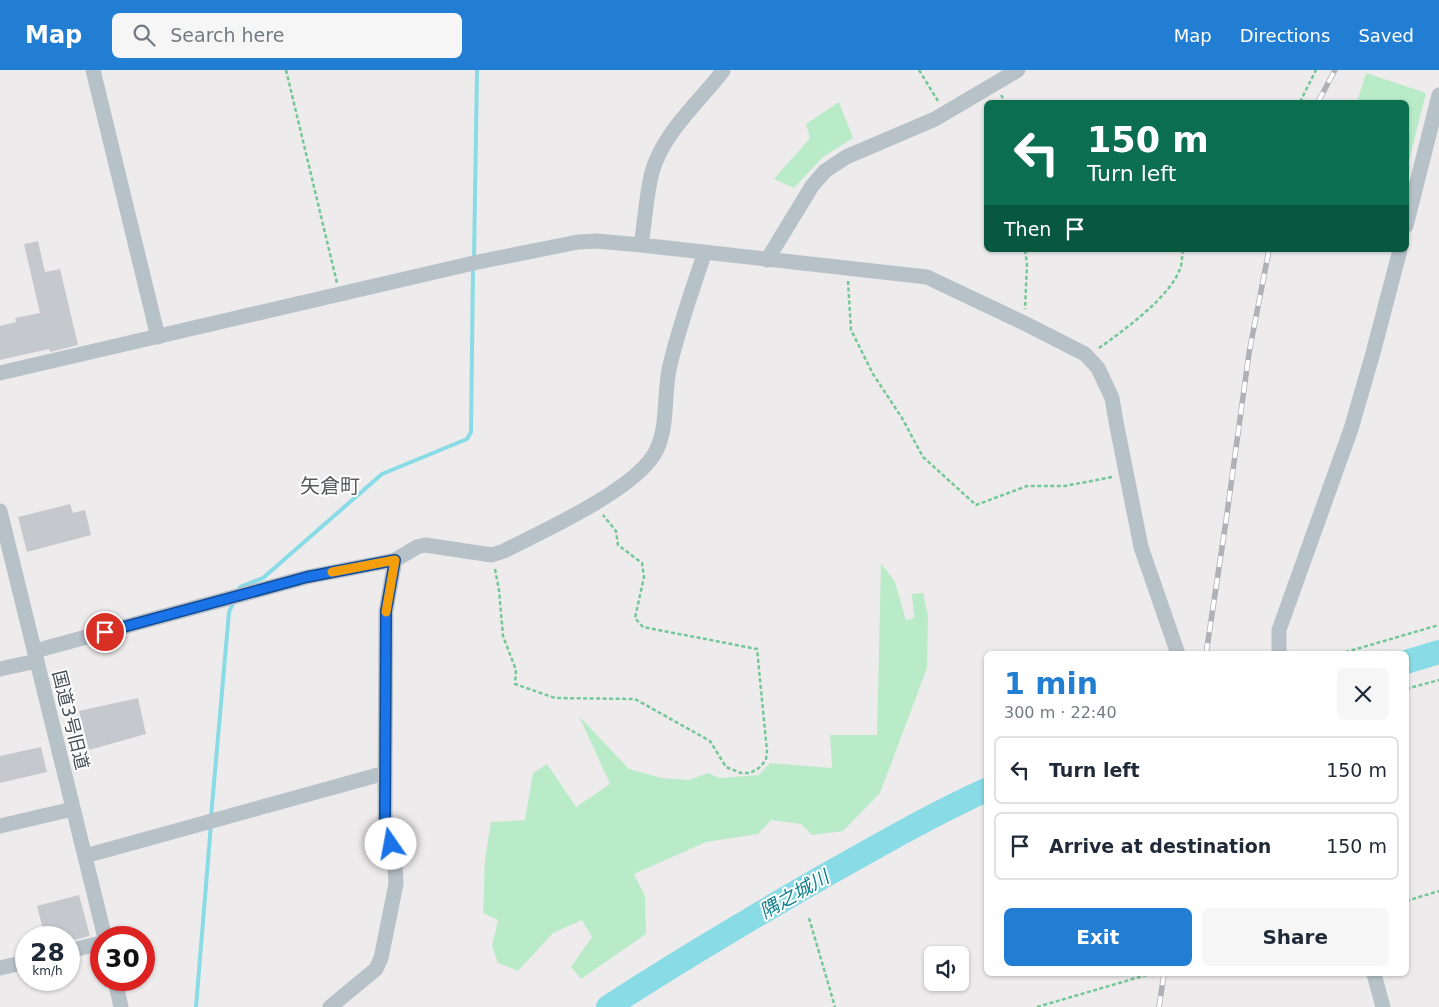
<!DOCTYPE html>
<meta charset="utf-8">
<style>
body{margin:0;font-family:"DejaVu Sans","Noto Sans JP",sans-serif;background:#f6f6f7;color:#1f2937;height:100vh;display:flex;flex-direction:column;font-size:19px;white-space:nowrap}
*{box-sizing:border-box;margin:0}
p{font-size:16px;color:#747a83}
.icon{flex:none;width:28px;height:28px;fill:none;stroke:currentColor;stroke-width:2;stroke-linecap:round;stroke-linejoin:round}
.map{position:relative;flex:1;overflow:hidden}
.panel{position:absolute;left:984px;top:581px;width:425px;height:325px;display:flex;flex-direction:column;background:#fff;border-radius:8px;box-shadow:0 1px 4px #0004}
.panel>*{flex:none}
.banner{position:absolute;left:984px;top:30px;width:425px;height:152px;border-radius:8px;box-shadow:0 1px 4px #0004;background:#0b6e4f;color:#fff;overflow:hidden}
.fabs{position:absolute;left:924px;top:876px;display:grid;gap:10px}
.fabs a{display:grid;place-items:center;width:45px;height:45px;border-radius:8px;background:#fff;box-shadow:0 1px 4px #0004;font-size:25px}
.speed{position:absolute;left:15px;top:856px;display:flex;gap:10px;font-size:25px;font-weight:700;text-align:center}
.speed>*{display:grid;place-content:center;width:65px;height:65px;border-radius:50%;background:#fff;box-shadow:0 1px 4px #0004;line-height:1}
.speed small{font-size:12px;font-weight:400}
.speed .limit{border:8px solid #d22;background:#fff;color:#111}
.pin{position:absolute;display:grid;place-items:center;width:42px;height:42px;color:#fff;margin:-21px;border:2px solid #fff;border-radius:50%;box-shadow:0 1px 5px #0007}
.me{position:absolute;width:55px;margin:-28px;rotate:348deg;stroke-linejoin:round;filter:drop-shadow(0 0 4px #0008)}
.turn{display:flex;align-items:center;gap:18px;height:105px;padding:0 20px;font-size:22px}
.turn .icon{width:65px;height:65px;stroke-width:2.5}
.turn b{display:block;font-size:35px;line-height:42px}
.then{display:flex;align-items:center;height:48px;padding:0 20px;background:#0003;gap:10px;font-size:19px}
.round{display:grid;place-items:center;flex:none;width:52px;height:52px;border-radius:8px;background:#f6f6f7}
.head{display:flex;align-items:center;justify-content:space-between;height:85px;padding:0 20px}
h1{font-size:30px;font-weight:600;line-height:38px;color:#217ed3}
.button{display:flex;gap:10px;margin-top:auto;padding:10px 20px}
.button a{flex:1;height:58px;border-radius:8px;background:#217ed3;color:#fff;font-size:20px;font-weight:600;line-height:58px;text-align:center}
.button a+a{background:#f6f6f7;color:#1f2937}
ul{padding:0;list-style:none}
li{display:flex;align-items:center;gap:15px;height:68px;margin:0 10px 8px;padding:0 10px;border:2px solid #e0e1e3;border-radius:8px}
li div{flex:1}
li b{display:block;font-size:19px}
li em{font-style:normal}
header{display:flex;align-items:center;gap:30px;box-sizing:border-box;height:70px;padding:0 25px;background:#217ed3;color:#fff}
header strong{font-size:24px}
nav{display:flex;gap:28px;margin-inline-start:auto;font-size:18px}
.search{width:350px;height:45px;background:#f6f6f7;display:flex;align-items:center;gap:12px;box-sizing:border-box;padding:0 18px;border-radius:8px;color:#747a83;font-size:19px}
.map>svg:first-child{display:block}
.green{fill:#baebc9}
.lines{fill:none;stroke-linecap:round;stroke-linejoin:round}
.stream{stroke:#89dbe6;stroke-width:4}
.river{stroke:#89dbe6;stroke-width:24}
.building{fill:#c5c9ce}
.path{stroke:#74c797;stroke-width:2.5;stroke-dasharray:4 2.5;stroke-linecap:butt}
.minor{stroke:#b7c1c8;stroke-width:15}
.rail-casing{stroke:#aeb1b6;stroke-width:5.5}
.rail{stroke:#fff;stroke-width:4;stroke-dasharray:11;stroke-linecap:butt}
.route-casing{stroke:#114b97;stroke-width:12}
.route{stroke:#1a73e8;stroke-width:9}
.slow{stroke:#f59e0b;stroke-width:9}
.labels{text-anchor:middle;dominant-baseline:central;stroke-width:4;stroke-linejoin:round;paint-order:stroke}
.street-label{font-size:18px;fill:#455058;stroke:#fff}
.water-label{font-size:19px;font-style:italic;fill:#12808f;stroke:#fff}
.quarter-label{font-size:20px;fill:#585c60;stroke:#fff}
</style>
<header>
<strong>Map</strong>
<div class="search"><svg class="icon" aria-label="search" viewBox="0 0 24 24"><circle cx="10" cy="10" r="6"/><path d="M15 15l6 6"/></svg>Search here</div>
<nav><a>Map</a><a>Directions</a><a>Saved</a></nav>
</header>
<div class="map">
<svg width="1439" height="937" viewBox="0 0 1439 937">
<rect width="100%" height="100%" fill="#eeebec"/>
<path class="green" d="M1366,3L1426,23L1406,102V32H1357Z
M839,32L853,68L823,87L794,118L774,109L810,68L806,54Z
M881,493L895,512L906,550L914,548L912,524L923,523L928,546L927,598L880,723L843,761L812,765L801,754L771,750L758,764L706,772L634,804L645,826L646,864L581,909L571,897L592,867L582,850L553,863L518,901L498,893L492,876L498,850L483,843L485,789L491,752L525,750L533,703L547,694L576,737L610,714L579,646L629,699L662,708L689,710L708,703L719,708L759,705L770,693L832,698L830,665H877Z"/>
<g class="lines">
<path class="stream" d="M474,190L477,0
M238,522L240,517L263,508L382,404L467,369L471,362L473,197
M211,747L229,542L234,531
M196,937L211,754"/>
<path class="river" d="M1406,592L1439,582
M608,937C677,892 748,850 819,809C874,778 929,746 986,720"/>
</g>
<path class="building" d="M38,171L45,202L60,199L78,275L50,282L49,279L0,290V256L16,252L15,248L40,243L24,174Z
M70,434L73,443L85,440L91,465L27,482L18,447Z
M138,628L146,664L89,680L79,641Z
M41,677L47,702L0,713V686Z
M79,825L90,866L69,871V868H45L37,836Z"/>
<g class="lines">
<path class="path" d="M286,0L337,213
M919,0L938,31
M1001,25L1005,32
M1300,32L1316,0
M1025,180L1027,194L1025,239
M848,211L851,260L873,304L902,348L923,387L976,435L1027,416H1065L1112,407
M1099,278C1124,260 1172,226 1181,196C1182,191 1182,185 1183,180
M495,499L499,520L503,566L516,600L515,614L555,628L635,629L710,671L726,697L741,703H750L759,698L766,690L767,681L757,579L643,557L635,548L644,507L642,493L618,475L616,461L603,445
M1339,584L1439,555
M1406,619L1439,610
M1406,831L1439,821
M809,848L835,937
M1037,937L1150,904"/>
<path class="minor" d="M93,0L158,267
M1406,156L1439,25
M641,175C645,151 646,126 652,102C663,63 698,33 723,1L722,0
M767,190L812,116L825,101L846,87L935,49L1018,0
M0,303L478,192L578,172L597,171L641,175L927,207L1024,253L1085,284L1098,298L1112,328L1117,357L1141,477L1178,584
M0,441L105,868
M35,581L307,507L395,490L417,477L425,475L492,485L504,481C543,461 637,419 656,381C669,355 663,323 670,295C679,257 692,220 705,182
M1279,584V560L1351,359L1373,283L1400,180
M0,599L37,591
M0,756L73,739
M85,786L385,703
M69,881L101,873
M0,898L26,892
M1374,904L1383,937
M115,910L121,937
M330,937L376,899L381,888L396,814L395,796L385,748V703L386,541L395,490"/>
<defs>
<path id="rail" d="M1318,32L1335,0
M1206,584L1226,451L1249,283L1269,180
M1159,937L1164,904"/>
</defs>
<use href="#rail" class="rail-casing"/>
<use href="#rail" class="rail"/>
</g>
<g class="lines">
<defs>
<path id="route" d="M105,562L307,507L395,490L386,541L385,748L391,774"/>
</defs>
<use href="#route" class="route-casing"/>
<use href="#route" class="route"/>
<path class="slow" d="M332,502L395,490L386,542"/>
</g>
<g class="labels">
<g class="street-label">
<text transform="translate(71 650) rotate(76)">国道3号旧道</text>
</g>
<g class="water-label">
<text transform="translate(794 824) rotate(-30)">隅之城川</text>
</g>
<g class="quarter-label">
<text x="330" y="416">矢倉町</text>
</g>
</g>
</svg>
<div class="fabs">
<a><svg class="icon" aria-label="sound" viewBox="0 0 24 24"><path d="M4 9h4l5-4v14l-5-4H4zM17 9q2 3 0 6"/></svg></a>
</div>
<div class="speed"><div>28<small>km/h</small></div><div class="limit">30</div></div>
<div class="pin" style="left:105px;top:562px;background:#d93025"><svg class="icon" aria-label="arrive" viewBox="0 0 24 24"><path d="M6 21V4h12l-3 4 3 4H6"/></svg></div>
<svg class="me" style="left:391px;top:774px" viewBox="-20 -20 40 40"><circle r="19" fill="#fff"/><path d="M0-13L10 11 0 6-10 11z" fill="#1a73e8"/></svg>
<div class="banner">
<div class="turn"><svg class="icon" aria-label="left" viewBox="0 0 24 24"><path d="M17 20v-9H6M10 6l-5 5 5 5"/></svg><div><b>150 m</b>Turn left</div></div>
<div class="then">Then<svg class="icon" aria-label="arrive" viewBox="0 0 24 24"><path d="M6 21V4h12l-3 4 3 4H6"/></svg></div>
</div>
<section class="panel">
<div class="head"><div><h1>1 min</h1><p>300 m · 22:40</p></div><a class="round"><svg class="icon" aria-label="close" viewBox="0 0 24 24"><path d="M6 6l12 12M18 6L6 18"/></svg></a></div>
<ul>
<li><svg class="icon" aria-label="left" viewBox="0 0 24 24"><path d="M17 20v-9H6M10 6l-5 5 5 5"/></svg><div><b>Turn left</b></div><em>150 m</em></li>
<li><svg class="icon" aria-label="arrive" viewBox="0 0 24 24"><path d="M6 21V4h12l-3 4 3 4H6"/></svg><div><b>Arrive at destination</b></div><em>150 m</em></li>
</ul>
<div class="button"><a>Exit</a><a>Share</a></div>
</section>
</div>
